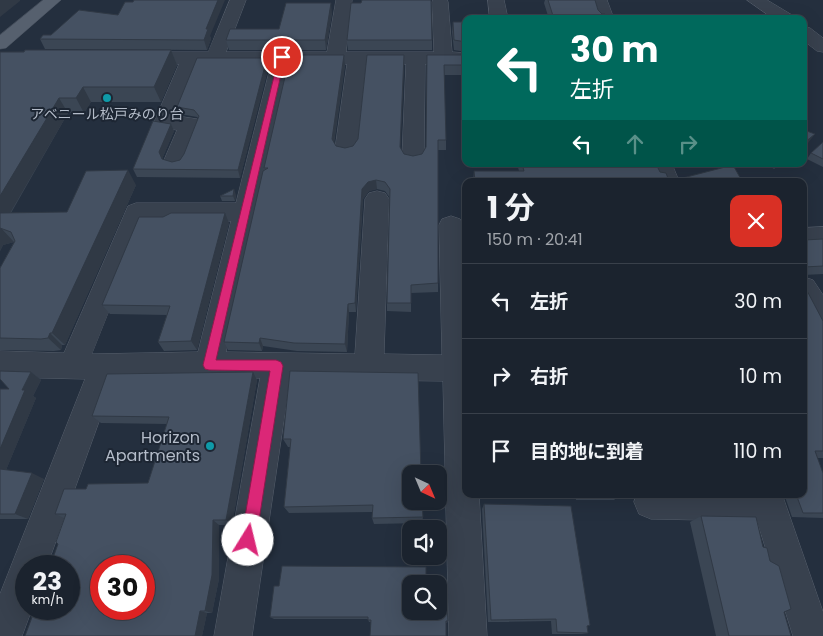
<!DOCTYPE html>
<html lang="ja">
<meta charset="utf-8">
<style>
body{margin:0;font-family:Poppins,"Noto Sans JP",sans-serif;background:#282f3a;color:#f1f3f6;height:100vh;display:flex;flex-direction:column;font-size:19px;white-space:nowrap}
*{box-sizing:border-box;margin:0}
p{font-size:16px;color:#a0a4aa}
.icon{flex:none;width:28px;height:28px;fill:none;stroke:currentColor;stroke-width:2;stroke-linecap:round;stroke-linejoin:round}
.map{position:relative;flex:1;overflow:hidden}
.drawer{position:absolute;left:462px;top:178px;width:345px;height:320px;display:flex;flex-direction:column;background:#1b232e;border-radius:10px;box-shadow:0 5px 20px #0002,0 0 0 1px #39404a}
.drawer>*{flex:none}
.top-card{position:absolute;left:462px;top:15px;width:345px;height:152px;border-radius:10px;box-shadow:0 5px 20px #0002,0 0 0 1px #39404a;background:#00695c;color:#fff;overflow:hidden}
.needle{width:32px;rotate:136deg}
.buttons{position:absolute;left:402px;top:465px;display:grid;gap:10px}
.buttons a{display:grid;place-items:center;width:45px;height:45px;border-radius:10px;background:#1b232e;box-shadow:0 5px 20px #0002,0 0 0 1px #39404a;font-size:25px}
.speed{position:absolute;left:15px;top:555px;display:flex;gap:10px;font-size:25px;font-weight:700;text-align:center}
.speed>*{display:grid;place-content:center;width:65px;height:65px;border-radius:50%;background:#1b232e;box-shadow:0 5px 20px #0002,0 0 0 1px #39404a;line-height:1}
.speed small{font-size:12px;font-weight:400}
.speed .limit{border:8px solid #d22;background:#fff;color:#111}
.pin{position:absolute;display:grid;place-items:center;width:42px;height:42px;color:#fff;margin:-21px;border:2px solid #fff;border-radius:50%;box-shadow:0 1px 5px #0007}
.me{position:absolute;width:55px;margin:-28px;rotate:9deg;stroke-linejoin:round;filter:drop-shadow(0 0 4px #0008)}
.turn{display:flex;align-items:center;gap:18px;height:105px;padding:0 25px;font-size:22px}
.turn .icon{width:65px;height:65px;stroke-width:2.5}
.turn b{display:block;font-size:35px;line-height:42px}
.lanes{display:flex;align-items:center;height:48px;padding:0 25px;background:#0003;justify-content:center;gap:25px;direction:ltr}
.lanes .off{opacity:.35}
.round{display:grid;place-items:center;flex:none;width:52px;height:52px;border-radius:10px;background:#282f3a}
.headline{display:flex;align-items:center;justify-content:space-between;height:85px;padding:0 25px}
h1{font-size:30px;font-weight:700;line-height:38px}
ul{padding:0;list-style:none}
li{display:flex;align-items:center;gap:15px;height:75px;padding:0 25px;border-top:1px solid #39404a}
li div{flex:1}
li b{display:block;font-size:19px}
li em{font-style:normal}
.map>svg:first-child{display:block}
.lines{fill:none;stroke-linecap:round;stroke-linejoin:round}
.minor-casing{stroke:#565f6c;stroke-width:1}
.major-casing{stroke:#414a57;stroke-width:1}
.minor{fill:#38414e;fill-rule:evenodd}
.major{fill:#56606e;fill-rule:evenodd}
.wall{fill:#3b4654}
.shaded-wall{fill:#303945}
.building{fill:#455162;stroke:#303945;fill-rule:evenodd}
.route{fill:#db2777;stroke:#8e194d}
.culture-dot{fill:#0f9aa8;stroke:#1d2633;stroke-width:2}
.labels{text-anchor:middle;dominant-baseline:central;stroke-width:4;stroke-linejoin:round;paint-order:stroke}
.far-poi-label{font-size:14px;fill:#b4bcc9;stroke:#1d2633}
.poi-label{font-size:16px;fill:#b4bcc9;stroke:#1d2633;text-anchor:end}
</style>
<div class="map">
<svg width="823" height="636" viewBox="0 0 823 636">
<rect width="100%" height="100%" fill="#242f3e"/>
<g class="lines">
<defs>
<path id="minor" d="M230,0H246L226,52H327L336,0H352L346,52H434L432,2L433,0H447L448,2L452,52L466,53V63L425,64L424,157L421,162L413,164L405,162L402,157L406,64H366L357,149L354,154L346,156L338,154L335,149L347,64H290L226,352L355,354L365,199L369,193L377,191L385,193L389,199L384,354L442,355L439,225L442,219L451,216L460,219L463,225L466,278V494H479L487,636H449L443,381L290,379L252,636H214L260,378L114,380L47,566H26V609H32L22,636H0V594L85,379L0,377V351L64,353L128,206L136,203H236L271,64H198L177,116L197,119L200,124L186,160L183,165L175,167L167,165L164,160L177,130L157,127L154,122L179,64H138L131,62L129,58L131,54L138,52H208ZM145,221H231L198,352L92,354Z
M488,0H504L508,19H490Z
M591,0H607L614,19H597Z
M747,0H767L792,15L794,19H774Z
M804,27L810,28L823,38V52L817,51L804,41Z
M650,164H672L679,181H657Z
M823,227V245L804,246V228Z
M804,277L813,280L823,295V329L813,326L804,310Z
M637,494H782L823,612V636H793L757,521L651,519L639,514L634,502Z"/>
<path id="major" d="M43,0H61L6,48L0,49V35Z"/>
</defs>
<use href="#minor" class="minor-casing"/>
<use href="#major" class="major-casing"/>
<use href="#minor" class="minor"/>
<use href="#major" class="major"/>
</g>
<path class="wall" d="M545,0H595L598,10L607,19H549L544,3Z
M332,13L326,50H229L226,40L279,29Z
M453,22H466V52L454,50L452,32Z
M210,36L211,39L207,50L45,49L40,39Z
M347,40H432V50H348Z
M171,50L177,65L161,102H91L84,113H68L11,213L67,212L136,185L65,345H62L61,350L54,351L0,350V268L14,242L3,245L0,251V52Z
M344,55L345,65L334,143L336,146L345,148L353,146L358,139L404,55L400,148L404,154L413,156L422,154L426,147L427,55H466V75H444L446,140V150H438V292L411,293V312L387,311V303L390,198L385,191L377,189L369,191L363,199L356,312H349L347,352L297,351L263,346L262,351L228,350L224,342L264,170V168Z
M269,65L240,178L137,177L133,169L171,124L174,131L162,159L172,162L180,160L184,154L198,118L197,117L180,114L177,107Z
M823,142V167L807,159L811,153Z
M517,164H656L660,172L669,181H473L474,171H519Z
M766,164H781L774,169Z
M236,195L235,201H222L220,196Z
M229,223L197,350L164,351L158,342L167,315L110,314L102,305Z
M823,239V274L804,275V240Z
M823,321V458H817L823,473V518L792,517L784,494H804Z
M290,371L423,517L422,523L374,524L372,518L373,512L289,513L284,507L290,447H288L283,439Z
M31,372L41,380L33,396L36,398L6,470L44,479L28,519H0V389H9Z
M253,372L257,380L232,525H219V579L212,613H207L202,636H25L58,544L64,518L55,514L86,489L148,483L167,424L101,423L92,416Z
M575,494H620V495L614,500H576Z
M484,504L590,625L587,626L588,633L582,634H552L551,621L488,622L482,509Z
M701,516L763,547L784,612L791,636H716L690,522Z
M411,584L448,621L447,623L369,622L368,619H274L270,617Z"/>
<path class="shaded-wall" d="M0,0H20V1L0,17Z
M218,0H225L210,36L211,39L207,50L204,40L206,29Z
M331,3L332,13L326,50L325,40Z
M171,50L177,65L161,102L154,87Z
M344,55L345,65L333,149L332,139Z
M404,55V65L400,157V147Z
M267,58L269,65L240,178L238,170Z
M83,87L91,102L84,113L76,98Z
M59,98L68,113L2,227L0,224V196Z
M171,124L174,131L162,159L159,152Z
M815,134L808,143L804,147V143Z
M128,170L136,185L65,345L52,333Z
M376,180L377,189L369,191L363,199L356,312L355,303L362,189L368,182Z
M234,189L236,195L235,201L233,196Z
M225,213L229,223L197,350L191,341Z
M0,228H1L14,242L3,245L0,251Z
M348,304L349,312L347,352L345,344Z
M50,333L62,345L61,350L48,338Z
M260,338L263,346L262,351L259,343Z
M31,372L41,380L33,396L36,398L4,475L0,473V449L22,390Z
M253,372L257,380L232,525L226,520Z
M32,473L44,479L28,519L15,514Z
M213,520L219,525V579L212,613L205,611Z
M200,611L207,613L202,636H195Z"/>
<path class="building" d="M134,0H218L206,29H208L204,40L40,39L43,35H51L79,10L118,15L125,2H133Z
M362,0H431L432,40H347L351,3H361Z
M548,0H595L598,10L602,14H605L607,19H554Z
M286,3H331L325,40H226L230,29H279Z
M453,22H466V42L454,40Z
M25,50H171L154,87H83L76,98H59L0,196V52H24Z
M290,55H344L332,139L336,146L345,148L353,146L358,139L367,55H404L400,147L404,154L413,156L422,154L426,147L427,55H466V65H444L446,140H438V283L411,285V303H387L390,189L385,182L376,180L368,182L362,189L355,303L348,304L345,344L294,343L260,338L259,343L224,342L263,171L268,168H264Z
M197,58H267L238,170L133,169L153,121L171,124L159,152L162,159L172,162L180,160L184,154L199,116L194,110L177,107Z
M804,130L815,134L804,143Z
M823,142V159L811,153Z
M522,164H656L660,172L666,173L669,181H475L474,171H524Z
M733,165L742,181H671Z
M128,170L52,333H50L48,338L41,339L0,338V268L15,241L11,232L0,228V213L67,212L86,171Z
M234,189L233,196H220Z
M171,213H225L191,341L158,342L170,306L102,305L139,217H163Z
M823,239V266L804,267V240Z
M804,285L823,321V451H815L823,473V513H803L796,494H804Z
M0,371L31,372L22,390H25L0,449V389H9L0,379Z
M290,371L418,373L421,474H411V501H422L423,517L372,518L373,505L284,507L291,439H283Z
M253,372L226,520H213L212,575L205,611H200L195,636H25L35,609H69V566H50L58,544L56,542L66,514H55L64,489H86L88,484L148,483L169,417L92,416L107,374ZM101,566H144V609H101Z
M0,469L32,473L15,514H0Z
M580,494H620V495H581Z
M484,504L571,506L590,625L587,626L588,633L557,632L556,619L491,620Z
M701,516L756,517L763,547L767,548L770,561L779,566L791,609L784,612L791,636H729Z
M282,566L426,567V584H411V611H439V590H442L447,597L448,621H446V636H370L371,620H368V617H270L274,586H279Z"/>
<path class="route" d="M279,56L285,57L216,360H276L281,362L283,366L256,540L253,545L248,547L243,545L241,540L270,371L209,370L205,369L203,365Z"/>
<g class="culture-dot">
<circle cx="107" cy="98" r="5"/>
<circle cx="210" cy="446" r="5"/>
</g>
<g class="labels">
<g class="far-poi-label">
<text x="107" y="114">アベニール松戸みのり台</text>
</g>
<g class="poi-label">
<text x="200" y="437">Horizon<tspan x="200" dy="18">Apartments</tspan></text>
</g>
</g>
</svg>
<div class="buttons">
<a><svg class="needle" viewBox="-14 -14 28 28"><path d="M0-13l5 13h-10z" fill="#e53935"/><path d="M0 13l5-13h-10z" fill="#a0a4aa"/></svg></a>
<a><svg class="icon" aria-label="sound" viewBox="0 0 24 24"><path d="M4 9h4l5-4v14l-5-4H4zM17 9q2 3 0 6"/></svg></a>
<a><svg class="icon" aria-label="search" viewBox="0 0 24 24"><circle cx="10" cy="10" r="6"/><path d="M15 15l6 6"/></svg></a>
</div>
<div class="speed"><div>23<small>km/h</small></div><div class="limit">30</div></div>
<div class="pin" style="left:282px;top:57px;background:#d93025"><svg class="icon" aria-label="arrive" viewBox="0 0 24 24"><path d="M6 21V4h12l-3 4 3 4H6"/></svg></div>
<svg class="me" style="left:248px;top:540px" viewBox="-20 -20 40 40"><circle r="19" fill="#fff"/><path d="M0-13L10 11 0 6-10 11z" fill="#db2777"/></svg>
<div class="top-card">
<div class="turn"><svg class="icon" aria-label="left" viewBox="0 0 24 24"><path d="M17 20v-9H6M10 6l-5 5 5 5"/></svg><div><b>30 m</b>左折</div></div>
<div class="lanes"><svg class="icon" aria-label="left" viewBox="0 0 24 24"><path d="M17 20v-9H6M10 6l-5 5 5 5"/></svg><svg class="icon off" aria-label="ahead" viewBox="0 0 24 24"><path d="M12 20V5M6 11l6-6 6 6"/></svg><svg class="icon off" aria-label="right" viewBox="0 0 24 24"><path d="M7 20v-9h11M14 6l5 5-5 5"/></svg></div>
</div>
<section class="drawer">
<div class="headline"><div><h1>1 分</h1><p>150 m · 20:41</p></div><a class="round" style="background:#d93025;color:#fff"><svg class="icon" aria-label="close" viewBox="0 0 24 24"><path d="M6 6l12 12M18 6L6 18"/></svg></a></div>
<ul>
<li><svg class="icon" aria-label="left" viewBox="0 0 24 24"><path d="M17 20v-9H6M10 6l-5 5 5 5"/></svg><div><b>左折</b></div><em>30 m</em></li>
<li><svg class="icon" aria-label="right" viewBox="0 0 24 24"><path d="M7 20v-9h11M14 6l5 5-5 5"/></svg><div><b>右折</b></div><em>10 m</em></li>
<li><svg class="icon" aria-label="arrive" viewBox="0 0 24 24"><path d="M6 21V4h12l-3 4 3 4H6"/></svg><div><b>目的地に到着</b></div><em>110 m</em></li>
</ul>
</section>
</div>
